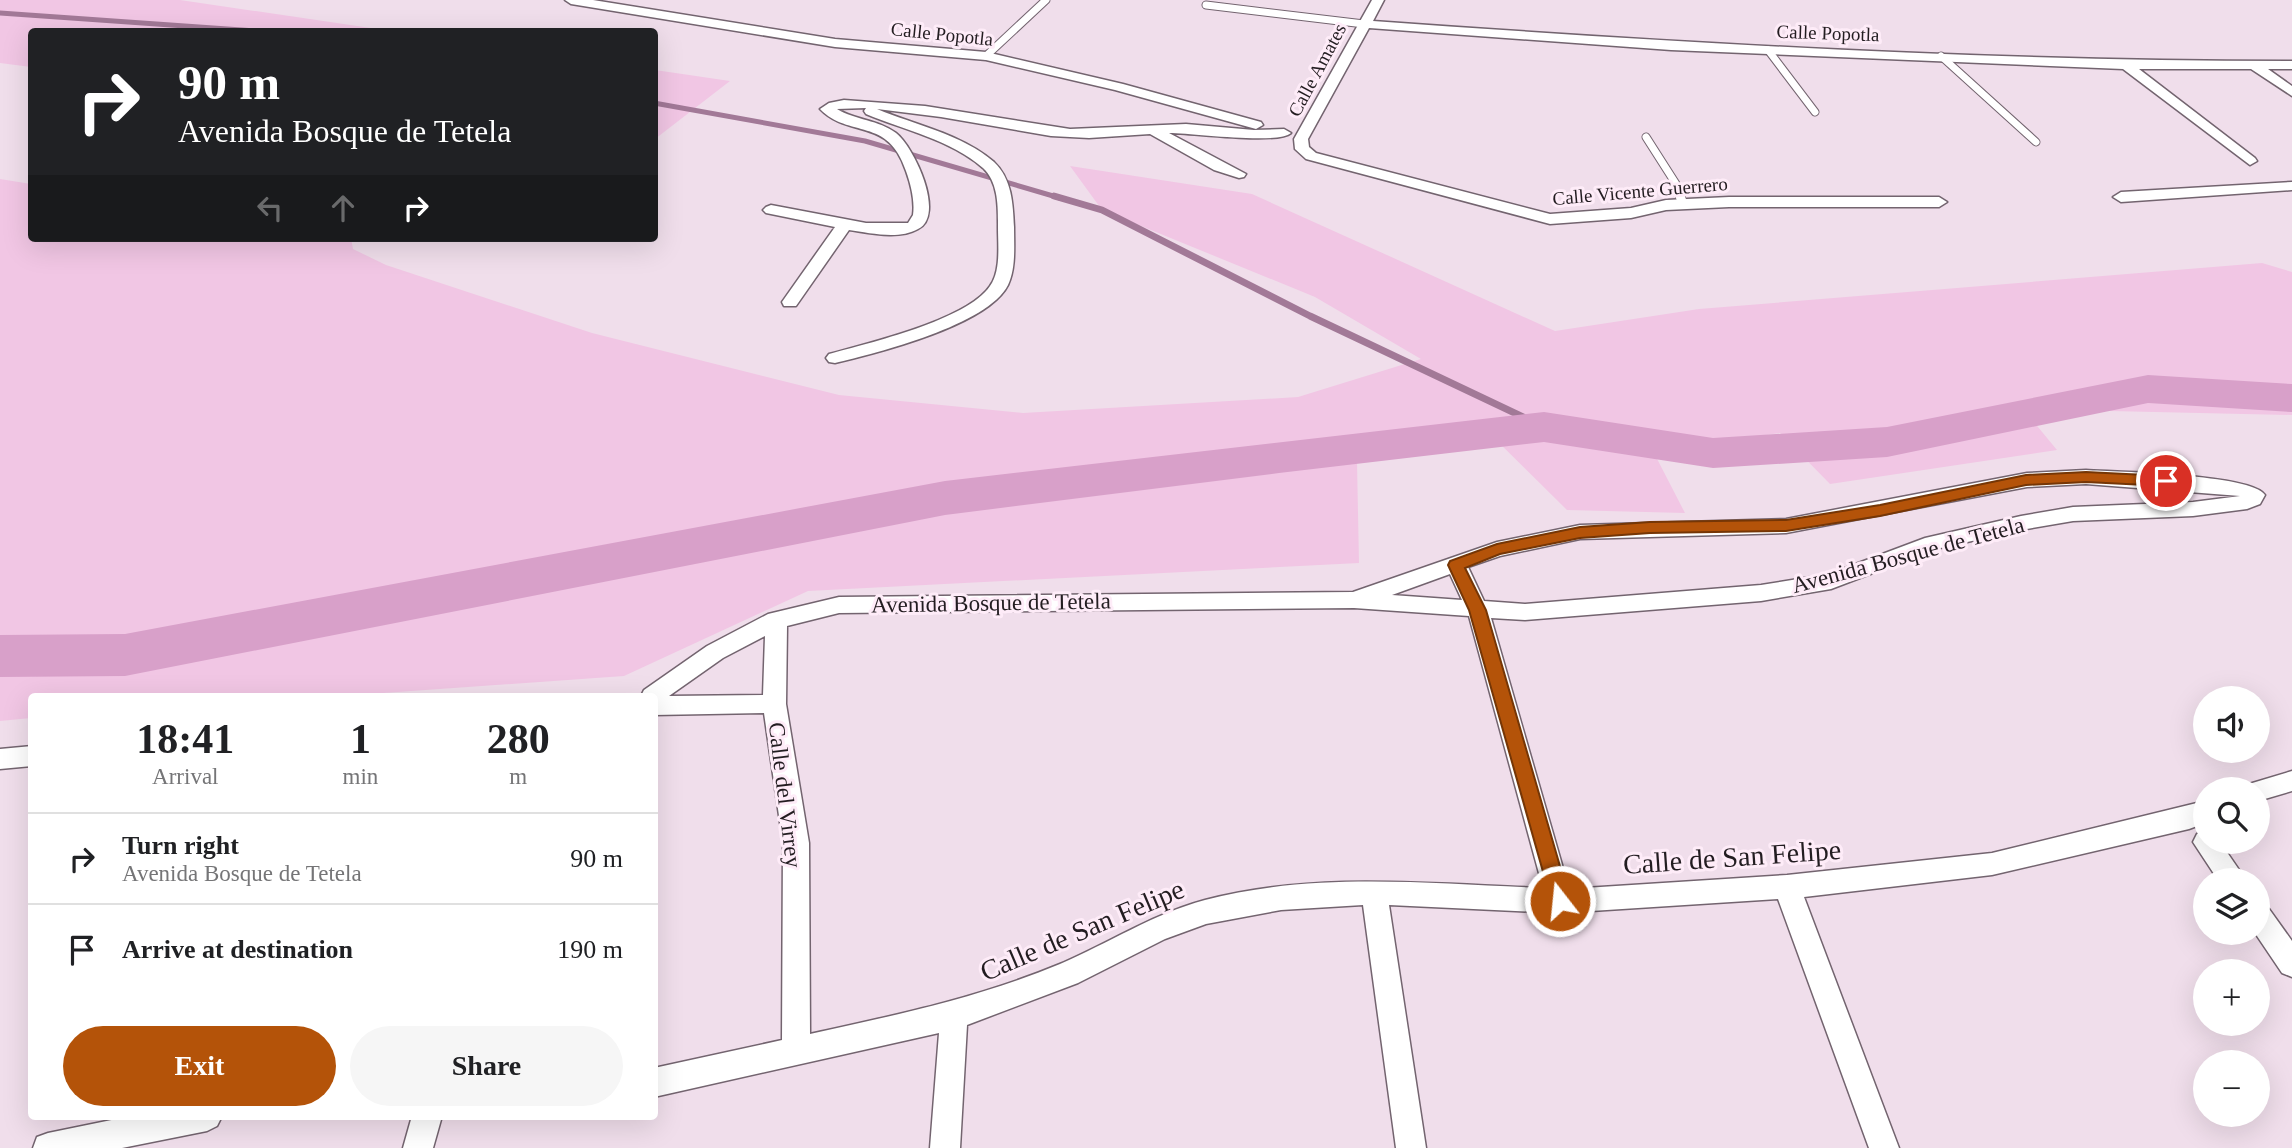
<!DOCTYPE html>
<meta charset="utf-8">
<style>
body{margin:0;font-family:"Times New Roman",serif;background:#f6f6f6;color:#202124;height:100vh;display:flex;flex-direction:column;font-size:26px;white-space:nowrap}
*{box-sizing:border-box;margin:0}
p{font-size:23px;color:#757577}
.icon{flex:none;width:38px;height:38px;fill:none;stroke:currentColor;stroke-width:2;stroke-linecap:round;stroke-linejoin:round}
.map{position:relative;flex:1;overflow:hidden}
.details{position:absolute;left:28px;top:693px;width:630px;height:427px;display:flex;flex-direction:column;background:#fff;border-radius:7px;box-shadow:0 7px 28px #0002}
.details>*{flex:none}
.top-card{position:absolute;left:28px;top:28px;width:630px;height:214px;border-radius:7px;box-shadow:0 7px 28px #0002;background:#202124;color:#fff;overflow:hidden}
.fabs{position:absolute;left:2193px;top:686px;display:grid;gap:14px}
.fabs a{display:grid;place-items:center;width:77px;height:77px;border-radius:50%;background:#fff;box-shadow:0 7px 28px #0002;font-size:35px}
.pin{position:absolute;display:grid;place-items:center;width:60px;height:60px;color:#fff;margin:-30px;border:4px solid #fff;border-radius:50%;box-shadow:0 2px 7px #0007}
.me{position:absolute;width:77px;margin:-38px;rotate:344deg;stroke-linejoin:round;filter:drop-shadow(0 0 5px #0008)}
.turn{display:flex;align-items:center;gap:24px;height:147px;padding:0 35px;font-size:32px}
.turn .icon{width:91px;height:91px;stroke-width:2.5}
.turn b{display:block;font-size:49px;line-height:60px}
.lanes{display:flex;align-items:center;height:66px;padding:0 35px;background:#0003;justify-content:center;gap:35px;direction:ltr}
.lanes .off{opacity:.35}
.eta{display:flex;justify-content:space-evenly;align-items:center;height:119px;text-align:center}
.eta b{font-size:42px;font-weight:700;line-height:49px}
.primary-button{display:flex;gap:14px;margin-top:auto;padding:14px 35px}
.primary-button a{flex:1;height:80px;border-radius:42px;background:#b45309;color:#fff;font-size:28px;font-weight:700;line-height:80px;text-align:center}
.primary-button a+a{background:#f6f6f6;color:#202124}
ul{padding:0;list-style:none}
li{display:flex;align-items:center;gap:21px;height:91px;padding:0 35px;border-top:2px solid #e0e0e0}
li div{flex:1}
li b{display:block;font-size:26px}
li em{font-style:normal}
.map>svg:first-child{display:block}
.green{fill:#f1c6e4}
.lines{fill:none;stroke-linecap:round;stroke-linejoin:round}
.stream-far1{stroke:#a27997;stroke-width:5}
.stream{stroke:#a27997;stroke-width:7}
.river{fill:#d8a0c9;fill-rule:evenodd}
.service-far1-casing{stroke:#73646f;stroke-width:9}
.service-casing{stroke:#73646f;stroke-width:10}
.minor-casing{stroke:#73646f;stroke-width:3}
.service-far1{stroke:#fff;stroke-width:7}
.service{stroke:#fff;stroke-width:9}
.minor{fill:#fff;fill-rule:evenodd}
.route{fill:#b45309;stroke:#753606;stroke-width:2}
.labels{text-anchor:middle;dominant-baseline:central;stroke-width:6;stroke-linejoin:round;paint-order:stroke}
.far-street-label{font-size:19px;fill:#231d21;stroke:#feecf8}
.street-label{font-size:23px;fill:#231d21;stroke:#feecf8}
.near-street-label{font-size:28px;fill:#231d21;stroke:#feecf8}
</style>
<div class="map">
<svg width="2292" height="1148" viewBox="0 0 2292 1148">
<rect width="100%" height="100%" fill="#f0deeb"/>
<path class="green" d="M0,0H180L391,31L32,32L31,67L0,63Z
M655,70L730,81L655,139Z
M1070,166L1252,194L1555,331L1699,309L2262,263L2292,272V415L2023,409L2057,450L1830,484L1780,433L1653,451L1685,513L1567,510L1486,430L1357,462L1359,563L808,591L624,676L341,696H32L31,718L0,721V179L31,184L32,238H351L353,249L386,265L592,333L839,395L1023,413L1298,397L1421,359L1315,297L1102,210Z"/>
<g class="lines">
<path class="stream-far1" d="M0,13L269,32
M654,103L865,141L1060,198"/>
<path class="stream" d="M1054,196L1102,210L1310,316L1544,427"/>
<path class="river" d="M2148,375L2292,384V412L2148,403L1887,457L1713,468L1544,442L1279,473L945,515L125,676L0,677V635L125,634L945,481L1544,412L1713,438L1887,427Z"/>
<defs>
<path id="service-far1" d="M1206,5L1364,24
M1768,50L1815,112
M986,56L1046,0
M1941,56L2036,142
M1646,137L1676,184L1681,198"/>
<path id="service" d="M1680,196L1683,204"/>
<path id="minor" d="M565,0H593L835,39L986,52L1123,84L1261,122L1263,125L1256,129L1115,90L986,60L835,47L571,4Z
M1372,0H1384L1373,21C1679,43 1985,61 2292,61V69H2268L2292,86V96L2251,69H2139L2255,158L2257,161L2250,165L2123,69L1671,50L1369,28L1308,139L1309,147L1316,153L1550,214L1631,208L1666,200L1729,197H1939L1947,202L1939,207H1729L1666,210L1631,218L1550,224L1306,159L1295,149L1294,139Z
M844,100L925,106L1070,129L1186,124L1254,130L1284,129L1291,133C1277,145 1193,133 1169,133L1246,174L1244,177L1239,178L1214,170L1150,134L1089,138L1051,136L941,117L877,109C915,125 962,134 994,162C1012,179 1013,204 1014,227C1014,246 1016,268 1008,285C988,325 877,353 835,363L829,362L826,358L829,354C869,343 967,320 990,286C1001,271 998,246 998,228C998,208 999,183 983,168C951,140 904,130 866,114L864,111L866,108L837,109C855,120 879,120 896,133C914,147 946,215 918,229C899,240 870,233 849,230L796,306H784L782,302L835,227L766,213L763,210L766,207L771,205L866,223H908L913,215C915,201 911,185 906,171C888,116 849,139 820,109L829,103Z
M2292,182V190L2121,202L2113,197L2121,192Z
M2086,470C2116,472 2252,474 2265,495L2260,504L2247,509L2193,516L2073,521L2021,530L1936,549L1831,589L1761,601L1525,620L1491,618L1569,889L1787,875L1992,853L2205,801V823L2189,829L1992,875L1804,897L1899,1148H1869L1778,899L1560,913L1389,905L1426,1148H1396L1363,905L1281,910L1206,924L1165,939L1078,983L967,1025L960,1148H930L939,1033L654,1097V1068L782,1040L783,843L764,713L654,715V696H641L644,690L707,646L768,614L839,597L1353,592L1497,542L1580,525L1786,519L2027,473ZM2086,484L2240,496L2193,502L2073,507L2021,516L1925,538L1829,574L1761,585L1525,604L1484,601L1468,567L1500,556L1580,539L1786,533L2027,487ZM1450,574L1462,600L1392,595ZM1354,608L1469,616L1543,888C1432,884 1315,871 1205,900C1153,914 1109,943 1060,964C978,998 896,1015 810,1034L809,843L786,704L787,626L839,613ZM765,636L763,695L669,696L723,658Z
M32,746V766L0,769V749Z
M2292,771V791L2258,801V789H2247L2249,784Z
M2205,831V842H2220L2246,880H2218L2193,842L2197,834Z
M2258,903L2267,906L2292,941V977L2282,973L2255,933H2258Z
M131,1116H222L217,1126L207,1131L122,1148H33L37,1137L48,1133Z
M412,1116H442L433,1148H403Z"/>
</defs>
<use href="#service-far1" class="service-far1-casing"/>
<use href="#service" class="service-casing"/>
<use href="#minor" class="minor-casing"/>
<use href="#service-far1" class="service-far1"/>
<use href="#service" class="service"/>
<use href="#minor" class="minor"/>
</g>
<path class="route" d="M2086,472L2166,476L2174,481L2166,486L2086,482L2026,485L1880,516L1786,531L1650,533L1580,538L1500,554L1465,568L1486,610L1570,901L1567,907L1560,910L1553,907L1469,610L1448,565L1450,561L1497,544L1580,527L1650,522L1786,520L1880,505L2026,475Z"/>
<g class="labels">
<g class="far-street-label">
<text transform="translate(1828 33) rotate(2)">Calle Popotla</text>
<text transform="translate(942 34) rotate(6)">Calle Popotla</text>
<text transform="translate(1317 70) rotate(-62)">Calle Amates</text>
<text transform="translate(1640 191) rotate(-5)">Calle Vicente Guerrero</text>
</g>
<g class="street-label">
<text transform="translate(1908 555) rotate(-15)">Avenida Bosque de Tetela</text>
<text transform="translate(991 603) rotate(-1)">Avenida Bosque de Tetela</text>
<text transform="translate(785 795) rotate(83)">Calle del Virrey</text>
</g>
<g class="near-street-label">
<text transform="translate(1732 857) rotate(-4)">Calle de San Felipe</text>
<text transform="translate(1082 930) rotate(-23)">Calle de San Felipe</text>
</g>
</g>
</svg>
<div class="fabs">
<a><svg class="icon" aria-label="sound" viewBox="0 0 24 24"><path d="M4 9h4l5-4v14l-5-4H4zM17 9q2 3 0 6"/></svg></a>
<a><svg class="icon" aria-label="search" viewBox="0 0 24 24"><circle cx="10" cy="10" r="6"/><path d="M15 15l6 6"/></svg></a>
<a><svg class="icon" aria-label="layers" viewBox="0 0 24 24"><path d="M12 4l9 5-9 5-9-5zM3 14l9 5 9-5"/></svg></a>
<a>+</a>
<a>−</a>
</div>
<div class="pin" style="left:2166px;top:481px;background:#d93025"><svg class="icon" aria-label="arrive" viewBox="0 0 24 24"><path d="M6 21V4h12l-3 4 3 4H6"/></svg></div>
<svg class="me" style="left:1560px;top:901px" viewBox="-20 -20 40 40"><circle r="17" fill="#b45309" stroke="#fff" stroke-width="3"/><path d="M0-11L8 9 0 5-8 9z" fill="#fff"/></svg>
<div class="top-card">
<div class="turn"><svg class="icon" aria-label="right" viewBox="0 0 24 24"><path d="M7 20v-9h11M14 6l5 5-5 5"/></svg><div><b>90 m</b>Avenida Bosque de Tetela</div></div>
<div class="lanes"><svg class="icon off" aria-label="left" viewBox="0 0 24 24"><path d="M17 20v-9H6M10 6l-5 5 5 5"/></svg><svg class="icon off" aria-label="ahead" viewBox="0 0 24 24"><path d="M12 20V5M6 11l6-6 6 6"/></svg><svg class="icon" aria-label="right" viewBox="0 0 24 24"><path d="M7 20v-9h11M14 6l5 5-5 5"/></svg></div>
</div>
<section class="details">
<div class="eta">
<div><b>18:41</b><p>Arrival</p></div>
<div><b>1</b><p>min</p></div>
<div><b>280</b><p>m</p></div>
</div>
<ul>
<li><svg class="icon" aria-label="right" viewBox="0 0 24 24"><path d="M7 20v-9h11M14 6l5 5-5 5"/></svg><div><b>Turn right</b><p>Avenida Bosque de Tetela</p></div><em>90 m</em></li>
<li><svg class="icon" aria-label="arrive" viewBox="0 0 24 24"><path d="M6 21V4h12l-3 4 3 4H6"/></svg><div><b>Arrive at destination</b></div><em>190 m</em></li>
</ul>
<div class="primary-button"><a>Exit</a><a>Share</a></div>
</section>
</div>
